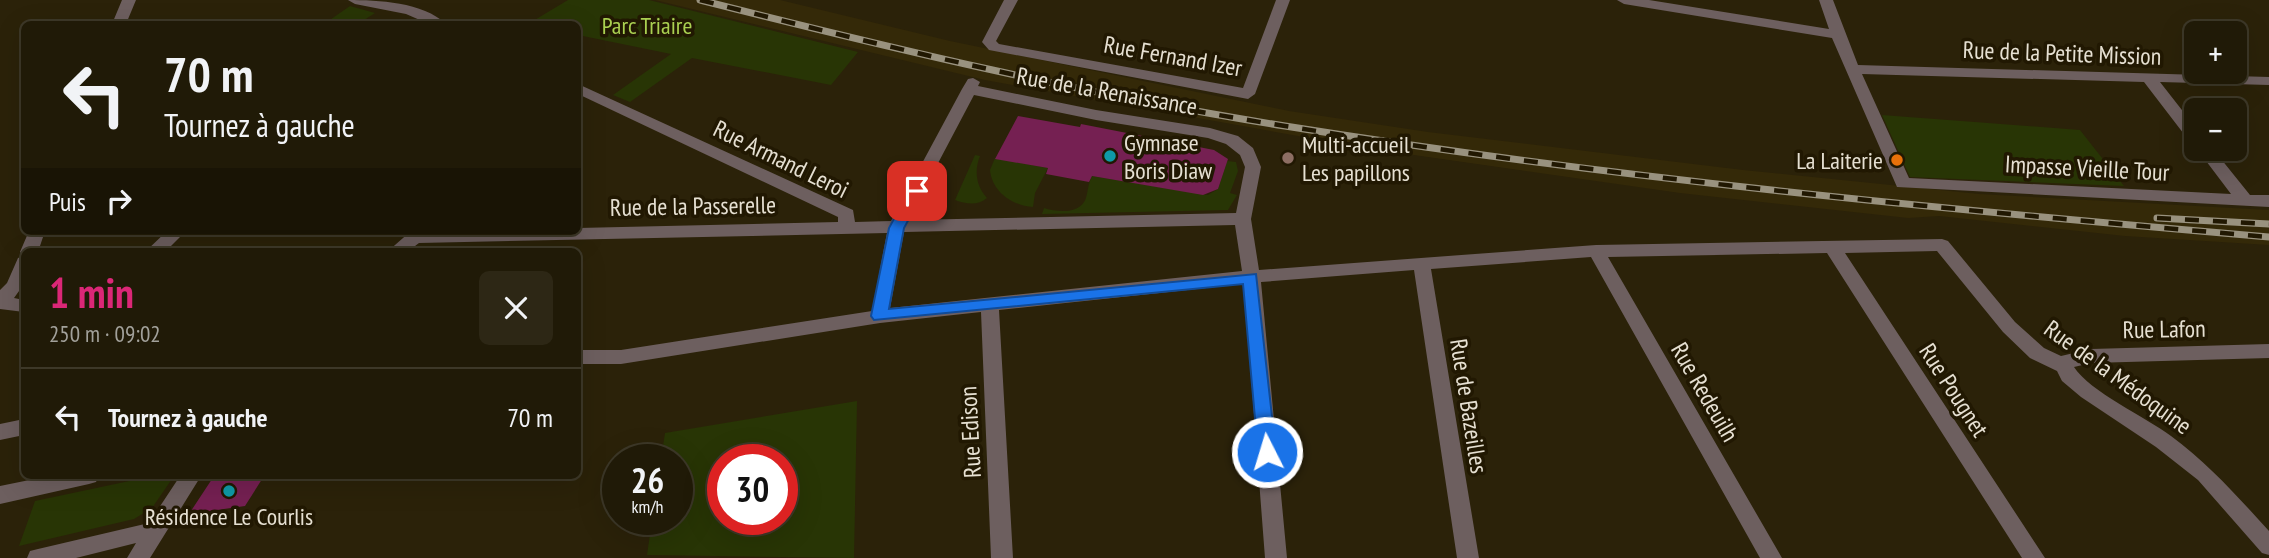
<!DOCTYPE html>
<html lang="fr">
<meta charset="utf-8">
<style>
body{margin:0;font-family:"PT Sans Narrow",sans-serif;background:#2d2715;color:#f1f3f6;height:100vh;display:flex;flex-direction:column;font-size:26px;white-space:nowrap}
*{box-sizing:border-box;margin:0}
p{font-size:23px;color:#a2a19b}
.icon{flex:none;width:38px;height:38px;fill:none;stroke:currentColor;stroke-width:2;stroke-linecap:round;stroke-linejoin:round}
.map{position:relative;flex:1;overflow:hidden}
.panel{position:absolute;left:21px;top:248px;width:560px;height:231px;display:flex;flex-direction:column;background:#201a07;border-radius:10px;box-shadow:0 7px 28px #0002,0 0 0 2px #3d3828}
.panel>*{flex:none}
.hud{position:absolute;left:21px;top:21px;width:560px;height:214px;border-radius:10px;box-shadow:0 7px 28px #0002,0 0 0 2px #3d3828;background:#201a07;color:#f1f3f6;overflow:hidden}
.buttons{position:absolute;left:2184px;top:21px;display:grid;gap:14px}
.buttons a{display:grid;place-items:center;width:63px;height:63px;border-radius:10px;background:#201a07;box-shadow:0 7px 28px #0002,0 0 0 2px #3d3828;font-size:35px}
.speed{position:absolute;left:602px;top:444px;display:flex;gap:14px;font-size:35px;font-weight:700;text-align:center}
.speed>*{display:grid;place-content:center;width:91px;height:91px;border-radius:50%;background:#201a07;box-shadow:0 7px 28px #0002,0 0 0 2px #3d3828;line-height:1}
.speed small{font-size:18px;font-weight:400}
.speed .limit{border:10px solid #d22;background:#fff;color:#111}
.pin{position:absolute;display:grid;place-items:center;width:60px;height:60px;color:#fff;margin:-30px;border-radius:14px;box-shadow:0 4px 10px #0006}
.me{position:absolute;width:77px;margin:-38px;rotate:355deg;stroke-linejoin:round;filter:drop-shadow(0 0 5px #0008)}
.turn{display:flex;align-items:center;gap:24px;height:147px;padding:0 28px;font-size:32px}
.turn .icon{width:91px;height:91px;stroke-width:2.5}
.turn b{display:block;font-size:49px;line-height:60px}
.then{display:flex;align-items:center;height:66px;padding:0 28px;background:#0003;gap:14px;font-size:26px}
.round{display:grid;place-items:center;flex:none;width:74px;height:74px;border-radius:10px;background:#2d2715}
.summary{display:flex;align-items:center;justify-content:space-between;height:119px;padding:0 28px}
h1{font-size:42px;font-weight:800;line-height:52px;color:#db2777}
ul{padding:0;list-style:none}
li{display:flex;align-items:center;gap:21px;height:98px;padding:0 28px;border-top:2px solid #3d3828}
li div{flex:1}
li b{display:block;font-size:26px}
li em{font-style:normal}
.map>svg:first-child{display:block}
.built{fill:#342908}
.green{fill:#283505;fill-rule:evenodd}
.building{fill:#752052}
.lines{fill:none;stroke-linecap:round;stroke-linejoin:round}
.minor{fill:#6d5f5f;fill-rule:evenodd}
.rail-casing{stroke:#99927f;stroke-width:7}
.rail{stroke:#211802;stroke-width:4.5;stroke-dasharray:14;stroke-linecap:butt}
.route{fill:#1a73e8;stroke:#114b97;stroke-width:2}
.culture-dot{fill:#0f9aa8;stroke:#211802;stroke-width:2.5}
.education-dot{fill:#8d6e63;stroke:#211802;stroke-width:2.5}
.food-dot{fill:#e8710a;stroke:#211802;stroke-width:2.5}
.labels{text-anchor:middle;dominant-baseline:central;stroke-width:7;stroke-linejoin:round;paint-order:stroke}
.park-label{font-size:24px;fill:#aad051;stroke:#211802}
.street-label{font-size:24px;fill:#e6e0d2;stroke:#211802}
.poi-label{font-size:24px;fill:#e6e0d2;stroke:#211802;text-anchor:start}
</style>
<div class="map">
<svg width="2269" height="558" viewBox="0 0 2269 558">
<rect width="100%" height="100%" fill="#2b2209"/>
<path class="built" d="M655,0H780L950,41L1289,111L1428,132L1743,170L1979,194L2269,210V245L2125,236L1939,216L1908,218L1680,193L1365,148L985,80Z"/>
<path class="green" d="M568,0H649L858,52L831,85L692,58L630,102L613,95L671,54L578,35V24H528Z
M350,6L375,13L358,24H324Z
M1882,115L2080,130L2124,186L1910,177Z
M975,155L980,156C974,171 976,186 987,198C978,206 966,204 955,200Z
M995,158L1048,168L1035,193L1033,207C1013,206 992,192 990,170Z
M1227,161L1236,162L1238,171L1230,193L1237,195L1228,210L1042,214L1044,208C1057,212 1080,215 1086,198C1088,191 1088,184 1092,176L1208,195L1218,189Z
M857,401L854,558L647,555L652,520H677V460H661L665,433ZM723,460H782V520H723Z
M153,476H174L152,508L134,519L19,546L35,501Z"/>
<path class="building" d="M1018,116L1080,127L1081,124L1214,150L1228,159L1218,189L1203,195L1092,176L1089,182L1046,174L1048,168L995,159Z
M214,476H264L245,506L189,514Z"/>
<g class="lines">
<path class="minor" d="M122,0H136L126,24H112Z
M348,0C378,0 423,2 446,24H429L406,14L355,4Z
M1004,0H1018L996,41L999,44L1243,88L1276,0H1290L1255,94L1248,99L989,50L982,42Z
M1617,0H1649L1829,29L1819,0H1833L1858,65L2269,77V85L2160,82L2196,128V143L2190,142L2144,82L1862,74L1909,178L2231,194L2197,149H2213L2250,195H2269V207L1897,187L1832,38L1624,4Z
M973,78L980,82L978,86L1096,110L1210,128L1238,136L1253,148L1261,167L1251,219L1259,270L1596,245L1942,239L1948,241L2015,322L2044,348L2061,356L2091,349L2269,344V358L2091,363L2074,367C2089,391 2147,418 2171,436C2209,464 2238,497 2269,531V555L2262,553L2198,480L2156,447L2081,397L2062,381L2057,371L2030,358L2003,332L1937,251L1845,253L2045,558H2022L1827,253L1608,257L1782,558H1760L1591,257L1431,269L1479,558H1457L1414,270L1261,282L1287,558H1265L1244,284L999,310L1013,558H991L981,312L880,323L621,364H578V350H621L872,311L887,233L419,243L407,252H387L411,231H578V228L838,222V217L578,94V84L853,210L855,222L891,221L962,89L968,79ZM974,95L1096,120L1208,138L1226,144L1240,155L1245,167L1236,213L908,220ZM1235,225L1242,271L890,308L904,232Z
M29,231H45L38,252H24V284L14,298L24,300V312L0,309V290L7,283L18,258L23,256L20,252Z
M167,231H186L165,252H145Z
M24,419V435L0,440V424Z
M49,476H99L96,482L89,484L0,504V486Z
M180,476H201L150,558H127L136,543L76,558H27L30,551L38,549L149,523Z"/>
<defs>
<path id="rail" d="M700,0C894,49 1088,95 1285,126C1612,178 1940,209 2269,237
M2157,218L2269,224"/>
</defs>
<use href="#rail" class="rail-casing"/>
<use href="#rail" class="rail"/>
</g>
<path class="route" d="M917,186L924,191L904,228L889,309L1256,274L1276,452L1273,457H1261L1258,452L1243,284L874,320L871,316L889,228L911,187Z"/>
<g class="culture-dot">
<circle cx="1110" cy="156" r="7"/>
<circle cx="229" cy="491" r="7"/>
</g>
<circle class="education-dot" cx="1288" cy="158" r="7"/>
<circle class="food-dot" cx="1897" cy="160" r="7"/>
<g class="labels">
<g class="park-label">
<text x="647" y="25">Parc Triaire</text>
</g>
<g class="street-label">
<text transform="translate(2062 53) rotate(2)">Rue de la Petite Mission</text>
<text transform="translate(1173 56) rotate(10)">Rue Fernand Izer</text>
<text transform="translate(1107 91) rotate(10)">Rue de la Renaissance</text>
<text transform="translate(781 159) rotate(26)">Rue Armand Leroi</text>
<text transform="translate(2087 168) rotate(3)">Impasse Vieille Tour</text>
<text transform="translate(693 206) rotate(-1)">Rue de la Passerelle</text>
<text transform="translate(2164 329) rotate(-1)">Rue Lafon</text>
<text transform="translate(2118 377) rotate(36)">Rue de la Médoquine</text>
<text transform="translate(1954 390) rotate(57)">Rue Pougnet</text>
<text transform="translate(1705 392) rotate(60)">Rue Redeuilh</text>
<text transform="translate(1469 406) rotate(81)">Rue de Bazeilles</text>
<text transform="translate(970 432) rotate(-93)">Rue Edison</text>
</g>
<g class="poi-label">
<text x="1124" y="142">Gymnase<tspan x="1124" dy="28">Boris Diaw</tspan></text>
<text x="1302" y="144">Multi-accueil<tspan x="1302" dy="28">Les papillons</tspan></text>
<text x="1883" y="160" text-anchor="end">La Laiterie</text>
<text x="229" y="516" text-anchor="middle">Résidence Le Courlis</text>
</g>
</g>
</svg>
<div class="buttons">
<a>+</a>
<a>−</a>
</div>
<div class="speed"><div>26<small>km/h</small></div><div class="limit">30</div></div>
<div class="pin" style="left:917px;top:191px;background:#d93025"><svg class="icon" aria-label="arrive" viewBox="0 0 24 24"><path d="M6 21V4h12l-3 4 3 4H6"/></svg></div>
<svg class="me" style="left:1267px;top:452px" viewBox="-20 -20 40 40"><circle r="17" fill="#1a73e8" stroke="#fff" stroke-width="3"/><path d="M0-11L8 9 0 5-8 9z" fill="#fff"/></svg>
<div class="hud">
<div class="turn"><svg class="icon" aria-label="left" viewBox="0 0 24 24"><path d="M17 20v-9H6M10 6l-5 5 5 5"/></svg><div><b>70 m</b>Tournez à gauche</div></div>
<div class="then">Puis<svg class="icon" aria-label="right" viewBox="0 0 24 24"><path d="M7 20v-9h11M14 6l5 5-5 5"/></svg></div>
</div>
<section class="panel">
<div class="summary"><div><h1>1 min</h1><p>250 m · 09:02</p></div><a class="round"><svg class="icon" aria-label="close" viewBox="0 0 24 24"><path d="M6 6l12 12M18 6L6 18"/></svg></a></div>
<ul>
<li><svg class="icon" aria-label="left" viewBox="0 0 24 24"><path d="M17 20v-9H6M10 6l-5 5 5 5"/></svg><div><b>Tournez à gauche</b></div><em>70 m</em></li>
</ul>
</section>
</div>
